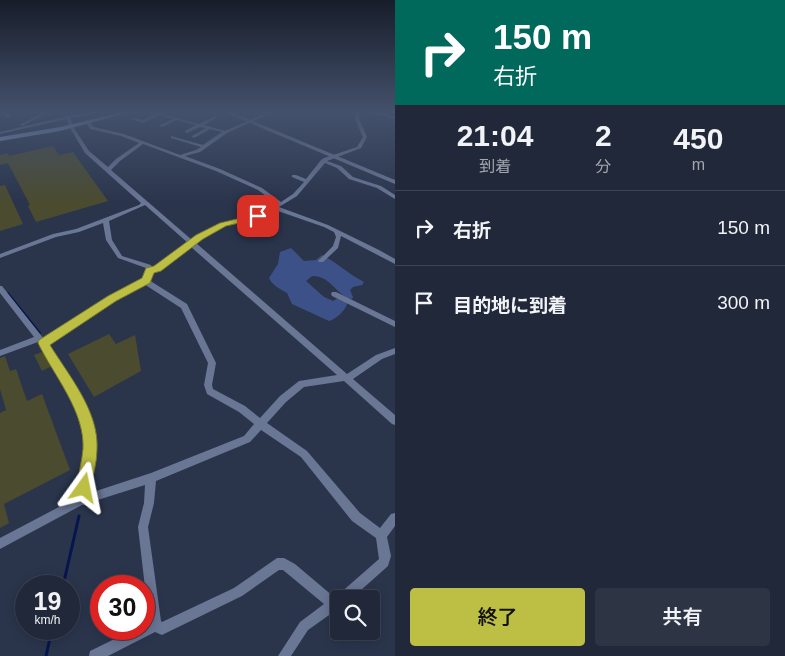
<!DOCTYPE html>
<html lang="ja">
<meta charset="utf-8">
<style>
body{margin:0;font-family:Helvetica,"Noto Sans JP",sans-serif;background:#2d3444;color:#f1f3f6;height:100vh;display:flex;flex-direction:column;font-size:19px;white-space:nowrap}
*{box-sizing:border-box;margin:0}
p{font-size:16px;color:#a2a6ae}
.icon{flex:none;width:28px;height:28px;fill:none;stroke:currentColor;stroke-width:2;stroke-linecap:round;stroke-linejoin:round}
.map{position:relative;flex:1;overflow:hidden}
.side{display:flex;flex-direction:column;background:#202839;width:390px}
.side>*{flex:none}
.banner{background:#00695c;color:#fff;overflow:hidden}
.tools{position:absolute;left:330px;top:590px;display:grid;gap:10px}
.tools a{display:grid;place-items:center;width:50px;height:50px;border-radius:5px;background:#202839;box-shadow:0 2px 12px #0003,0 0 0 1px #3d4453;font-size:25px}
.speed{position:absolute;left:15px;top:575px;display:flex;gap:10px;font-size:25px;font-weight:700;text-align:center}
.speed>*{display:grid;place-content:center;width:65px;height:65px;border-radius:50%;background:#202839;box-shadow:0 2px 12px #0003,0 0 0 1px #3d4453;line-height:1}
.speed small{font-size:12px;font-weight:400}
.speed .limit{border:8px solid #d22;background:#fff;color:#111}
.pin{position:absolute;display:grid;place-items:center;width:42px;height:42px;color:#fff;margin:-21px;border-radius:10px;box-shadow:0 2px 8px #0006}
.me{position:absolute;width:55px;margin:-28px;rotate:12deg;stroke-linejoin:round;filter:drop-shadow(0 0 4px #0008)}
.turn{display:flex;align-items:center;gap:18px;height:105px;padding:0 15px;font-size:22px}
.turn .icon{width:65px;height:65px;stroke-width:2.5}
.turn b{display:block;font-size:35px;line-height:42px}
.eta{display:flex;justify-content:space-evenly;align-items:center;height:85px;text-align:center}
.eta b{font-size:30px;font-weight:600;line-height:35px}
.action{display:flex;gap:10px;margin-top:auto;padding:10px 15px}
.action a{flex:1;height:58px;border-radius:5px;background:#bcbf43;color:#111;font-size:20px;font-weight:600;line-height:58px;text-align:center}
.action a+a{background:#2d3444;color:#f1f3f6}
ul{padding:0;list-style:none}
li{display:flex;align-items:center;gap:15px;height:75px;padding:0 15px;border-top:1px solid #3d4453}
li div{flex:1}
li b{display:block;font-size:19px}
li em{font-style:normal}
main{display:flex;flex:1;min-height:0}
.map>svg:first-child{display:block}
.green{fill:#3b5187}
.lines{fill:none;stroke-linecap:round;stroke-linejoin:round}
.stream-far1{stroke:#06154f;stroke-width:2}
.stream{stroke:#06154f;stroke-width:3}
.building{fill:#4a4b2f}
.minor{fill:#697694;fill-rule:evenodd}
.tertiary{fill:#697694;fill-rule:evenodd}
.secondary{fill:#859ac9;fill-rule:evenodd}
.route{fill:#bcbf43;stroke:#7a7c2c}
</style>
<main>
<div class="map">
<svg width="395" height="656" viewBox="0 0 395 656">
<rect width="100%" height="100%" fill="#2a354c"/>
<path class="green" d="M291,248L304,261L316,260L322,255C338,263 348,274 364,282L362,285L353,287L350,290L353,297L352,299C337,297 331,275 312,276L306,281L324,297L333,301L338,298L347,303C347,309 335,320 329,321L292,304L287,293C280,289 272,285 269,278L278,264L280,252Z"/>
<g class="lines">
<path class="stream-far1" d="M8,293L40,333"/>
<path class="stream" d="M63,586L79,516
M46,656L52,629"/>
</g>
<path class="building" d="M53,146L59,155L73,152L108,201L36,222L28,206L30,205L8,163L0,165V155L8,153L9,156Z
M5,185L23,224L0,231V186Z
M109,334L116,344L135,335L141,371L94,397L68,354Z
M42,352L52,366L42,371L34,355Z
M5,356L10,371L16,369L27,401L42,394L70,470L4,504L9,523L0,528V413L6,410L0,389V358Z"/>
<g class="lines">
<path class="minor" d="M1,112H5L11,117L8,118Z
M44,112H48L23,126L19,125Z
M96,112H103L70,118L74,128L89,151L108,167L116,159L139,143L121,136L90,129L85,121L86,120H88L94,127L124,134L180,155L196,150L201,147L171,138V136L203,145L222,132L210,129L194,138L192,137V136L206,128L200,127L187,133L185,132V131L196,125L177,120L162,127L160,126V125L173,119L160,115L143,123L132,119V117L143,120L155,114L151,113L150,112H155L199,124L215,116L217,117L216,118L204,125L225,131L268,112H272L271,113L227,133L200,152L185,156L220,169L262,188L281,202L293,194L304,182L292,177V175H296L306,179L321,160L324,158L357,147L363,137L355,119L356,112H360L359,119L367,137L361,148L327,161L341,166L353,177L381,186L395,195V199L377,188L349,179L337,168L325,163L297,196L279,207L328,225L379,250L395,259V264L341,236L338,248L323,262H319L318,261L333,246L336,237L334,232L324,227L275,210L257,219L221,227L196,243L347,374L376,355L395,348V354L382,359L353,379L395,415V425L392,424L344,381L304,387L286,402L267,423L307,451L360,513L380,528L391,514L395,513V526L387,537L391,556L388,566L351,599H339V608L308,630L291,656H278L300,622L324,604L283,570H279L242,596L166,633L162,635L155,632L108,656H89L90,651L135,629H144V624L149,622L138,527L144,503L145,485L82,505L0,549V538L76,498C81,480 86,462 85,444C84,408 57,370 38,342L0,356V350L34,337L0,293V286H2L44,339L122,289L144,279L146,268L118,258L106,240L103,223L79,232L56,237L0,258V254L53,234L76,229L139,205L141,203L85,153L70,128L67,119L0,134V132L68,116ZM143,144L216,171L258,190L277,204L253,217L217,225L192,240L111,170L120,161ZM145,205L188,243L152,268L151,265L122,256L112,240L109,221ZM191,247L337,375L299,381L280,396L260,418L245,406L213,389L212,385L216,363L187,304L152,282L150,280L151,273L159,271ZM145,284L147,286L181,308L208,363L204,385L207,394L239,412L254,424L244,436L151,473L87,494C91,477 97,458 95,440C90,405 67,373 48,344L126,293ZM261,430L301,457L352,521L376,538L379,559L338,595L334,597L295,564L284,558H277L234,588L162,622L161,621L148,527L154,503L156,481L250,442Z
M369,112H374L395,117V119Z
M332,292H336L395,321V327L332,296L331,294Z"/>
<path class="tertiary" d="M224,112H231L395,180V184Z"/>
<path class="secondary" d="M123,112H131L60,131L0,141V137L60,127Z"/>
</g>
<linearGradient id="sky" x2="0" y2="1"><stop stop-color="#171d2a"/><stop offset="0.55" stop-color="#44516c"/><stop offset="1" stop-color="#44516c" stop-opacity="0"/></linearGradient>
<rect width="395" height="203" fill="url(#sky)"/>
<path class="route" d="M258,214H261V218L226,226L203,239L161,271L154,273L150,283L116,301L50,345C69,376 99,411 97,449C97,462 93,475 91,488L89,493L84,495L78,493L76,488C78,475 82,462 83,449C85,411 54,376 38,343L39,340L108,296L142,278L146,268L154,266L196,235L220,223Z"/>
</svg>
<div class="tools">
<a><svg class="icon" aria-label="search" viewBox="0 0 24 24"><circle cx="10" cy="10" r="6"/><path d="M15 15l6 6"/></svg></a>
</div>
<div class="speed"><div>19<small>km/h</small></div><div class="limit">30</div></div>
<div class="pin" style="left:258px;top:216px;background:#d93025"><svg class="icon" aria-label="arrive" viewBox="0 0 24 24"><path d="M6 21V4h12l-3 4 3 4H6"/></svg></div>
<svg class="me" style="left:84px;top:488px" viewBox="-20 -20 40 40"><path d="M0-17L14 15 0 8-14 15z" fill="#bcbf43" stroke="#fff" stroke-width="4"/></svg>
</div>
<section class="side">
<div class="banner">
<div class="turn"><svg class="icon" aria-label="right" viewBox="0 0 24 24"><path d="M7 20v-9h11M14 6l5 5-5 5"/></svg><div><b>150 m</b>右折</div></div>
</div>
<div class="eta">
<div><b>21:04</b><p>到着</p></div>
<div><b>2</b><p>分</p></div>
<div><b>450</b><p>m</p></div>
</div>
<ul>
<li><svg class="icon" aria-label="right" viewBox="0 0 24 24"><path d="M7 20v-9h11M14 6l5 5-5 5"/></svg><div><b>右折</b></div><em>150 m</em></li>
<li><svg class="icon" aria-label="arrive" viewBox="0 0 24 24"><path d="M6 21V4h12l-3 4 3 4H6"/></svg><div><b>目的地に到着</b></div><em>300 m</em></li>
</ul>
<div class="action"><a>終了</a><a>共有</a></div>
</section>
</main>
